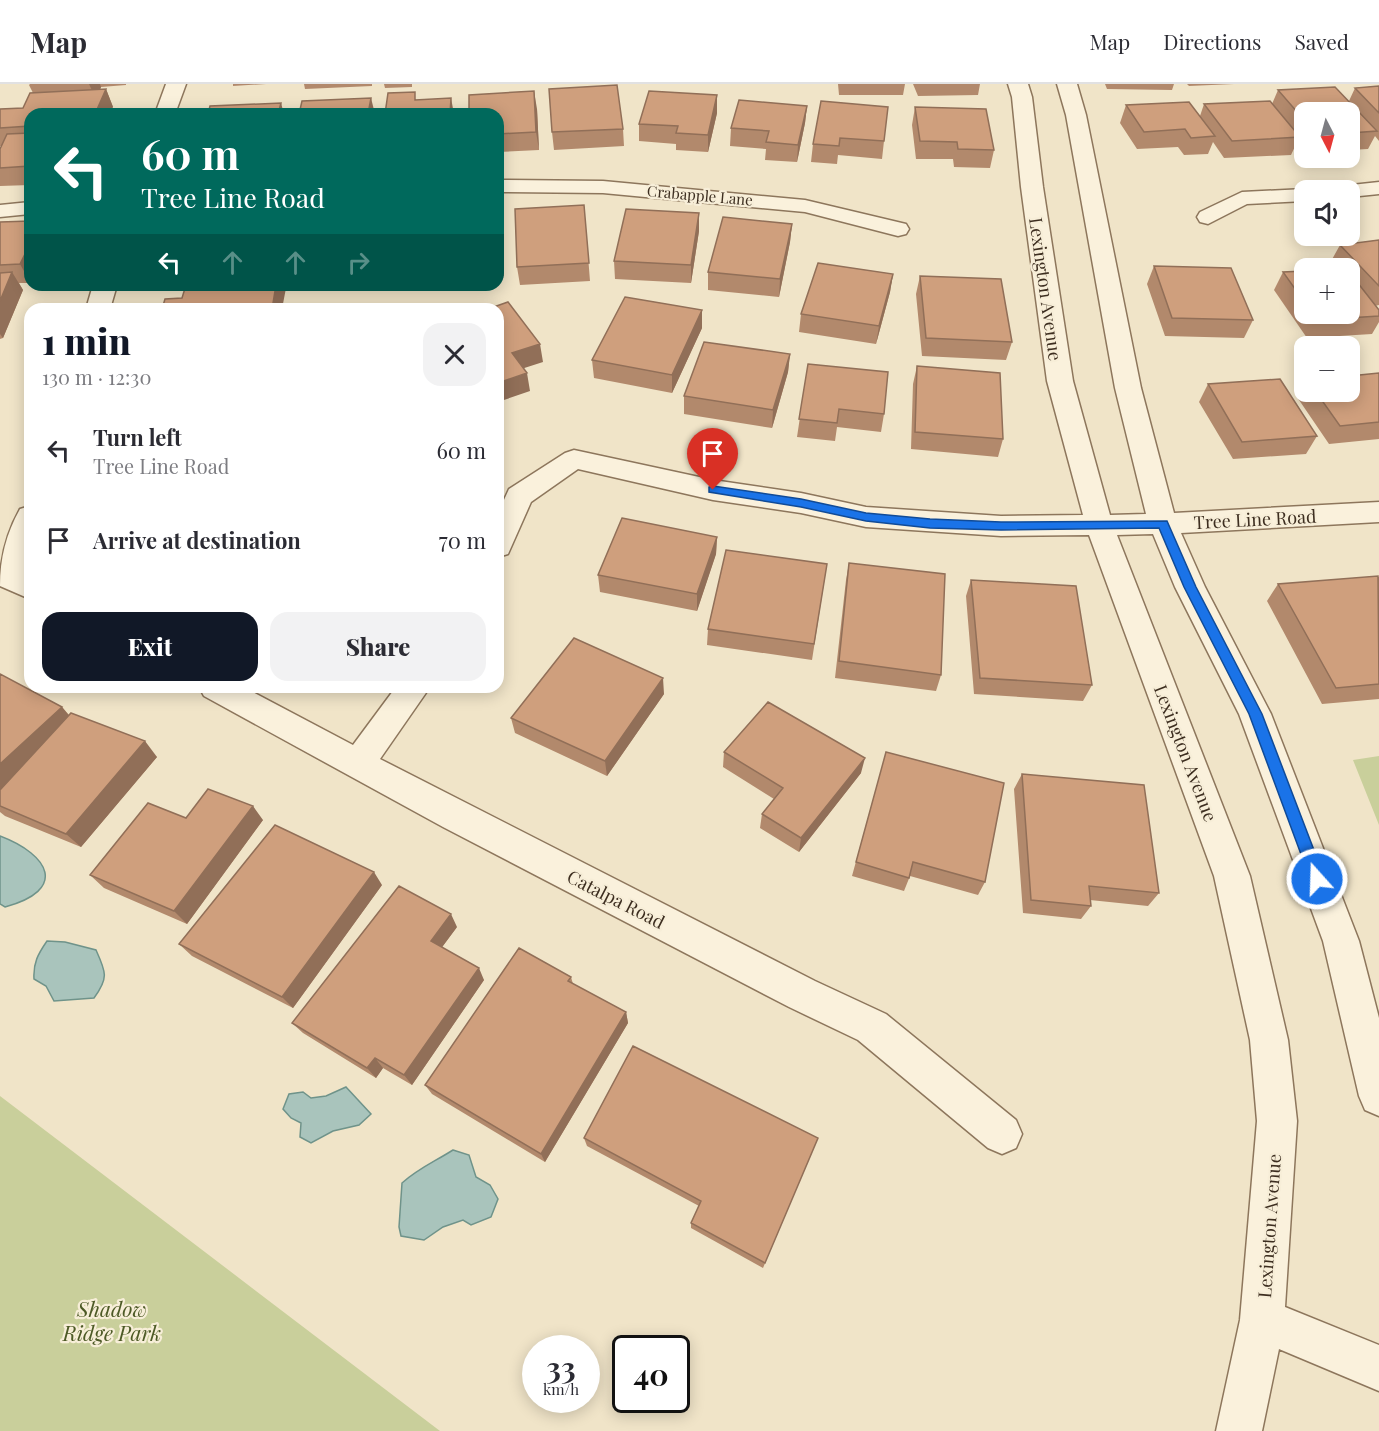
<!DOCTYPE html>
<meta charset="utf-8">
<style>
body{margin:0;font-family:"Playfair Display",serif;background:#f2f2f3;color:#2b2b33;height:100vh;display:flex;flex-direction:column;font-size:22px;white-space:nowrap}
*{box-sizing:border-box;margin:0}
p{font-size:20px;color:#7c7c81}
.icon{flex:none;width:33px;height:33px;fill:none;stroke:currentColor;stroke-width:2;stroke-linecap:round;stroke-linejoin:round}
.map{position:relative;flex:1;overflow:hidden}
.drawer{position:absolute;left:24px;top:219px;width:480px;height:390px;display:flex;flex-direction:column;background:#fff;border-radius:18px;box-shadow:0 3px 15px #0003}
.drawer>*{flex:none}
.banner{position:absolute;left:24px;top:24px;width:480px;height:183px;border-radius:18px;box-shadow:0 3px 15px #0003;background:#00695c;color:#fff;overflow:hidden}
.needle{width:39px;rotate:174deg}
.tools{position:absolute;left:1294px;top:18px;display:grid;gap:12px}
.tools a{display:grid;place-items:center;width:66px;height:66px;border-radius:12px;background:#fff;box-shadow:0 3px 15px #0003;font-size:30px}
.speed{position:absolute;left:522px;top:1251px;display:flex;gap:12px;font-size:30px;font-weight:700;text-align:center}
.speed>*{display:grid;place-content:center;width:78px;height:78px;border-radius:50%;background:#fff;box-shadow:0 3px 15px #0003;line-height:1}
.speed small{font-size:15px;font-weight:400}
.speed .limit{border:3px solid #111;border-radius:9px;background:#fff;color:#111}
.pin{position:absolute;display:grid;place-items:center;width:51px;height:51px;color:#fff;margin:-62px -26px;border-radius:50% 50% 50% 0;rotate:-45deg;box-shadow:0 0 6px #0007}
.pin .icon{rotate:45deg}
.me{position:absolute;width:66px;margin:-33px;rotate:340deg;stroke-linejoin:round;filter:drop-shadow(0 0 4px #0008)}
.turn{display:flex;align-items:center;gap:21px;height:126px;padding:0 18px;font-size:27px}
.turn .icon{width:78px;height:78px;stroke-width:2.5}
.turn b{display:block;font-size:42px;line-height:51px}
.lanes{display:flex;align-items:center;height:57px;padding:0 18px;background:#0003;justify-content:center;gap:30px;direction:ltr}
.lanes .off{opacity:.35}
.round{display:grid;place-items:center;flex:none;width:63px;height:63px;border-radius:18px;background:#f2f2f3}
.headline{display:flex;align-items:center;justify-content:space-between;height:102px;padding:0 18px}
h1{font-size:36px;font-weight:800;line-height:45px;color:#111827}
.primary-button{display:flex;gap:12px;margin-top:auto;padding:12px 18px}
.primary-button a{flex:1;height:69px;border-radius:18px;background:#111827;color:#fff;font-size:24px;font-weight:800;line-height:69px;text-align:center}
.primary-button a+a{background:#f2f2f3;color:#2b2b33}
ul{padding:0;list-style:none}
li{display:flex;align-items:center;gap:18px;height:90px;padding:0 18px}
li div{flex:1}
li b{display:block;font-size:22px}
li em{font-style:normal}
header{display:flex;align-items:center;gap:36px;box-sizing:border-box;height:84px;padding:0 30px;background:#fff;border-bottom:2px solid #e1e1e2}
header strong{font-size:28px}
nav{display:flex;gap:33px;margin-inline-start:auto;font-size:21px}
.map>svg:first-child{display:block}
.green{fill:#c9cf9b}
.water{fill:#a9c4bc;stroke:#6f938a;stroke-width:1.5}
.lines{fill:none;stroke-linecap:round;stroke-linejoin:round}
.minor-casing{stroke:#8d765c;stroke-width:3}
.minor{fill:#faf1dc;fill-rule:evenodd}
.wall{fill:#b2896c}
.shaded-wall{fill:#916f58}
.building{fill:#cf9f7d;stroke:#916f58;stroke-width:1.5}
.route{fill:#1a73e8;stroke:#114b97;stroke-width:1.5}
.labels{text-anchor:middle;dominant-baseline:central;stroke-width:4.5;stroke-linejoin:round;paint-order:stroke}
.far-street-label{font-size:15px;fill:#3d2e20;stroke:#f7eed8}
.street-label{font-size:18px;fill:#3d2e20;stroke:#f7eed8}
.near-park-label{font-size:21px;font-style:italic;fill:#4d5a26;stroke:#f7eed8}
</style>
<header>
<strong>Map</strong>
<nav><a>Map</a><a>Directions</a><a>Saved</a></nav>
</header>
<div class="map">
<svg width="1379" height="1347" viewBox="0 0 1379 1347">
<rect width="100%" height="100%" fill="#f0e4c8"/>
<path class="green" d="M1379,672V741L1353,676Z
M0,1012L440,1347H0Z"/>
<path class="water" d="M0,752C50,771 68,806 5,823L0,820Z
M47,857L65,858L96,866C106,888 109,894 94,914L54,917L46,902L34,895C33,879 38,870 47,857Z
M346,1003L371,1030L359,1041L333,1047L311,1059L300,1053L301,1039L291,1034L283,1025L289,1010L303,1008L311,1014L326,1012Z
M453,1066L469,1071L476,1093L490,1101L498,1115L491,1133L471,1141L463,1136L443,1143L424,1156L401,1152L399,1143L402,1099C419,1084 434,1078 453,1066Z"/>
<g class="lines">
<defs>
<path id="minor" d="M166,0H186L175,30H155Z
M1008,0H1028L1032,13L1043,103L1073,297L1110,431L1146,430L1115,304L1066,31L1057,0H1077L1086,31L1141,304L1174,429L1379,418V438L1181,449L1205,503L1271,630L1359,857L1379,934V1032L1365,1026L1359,1012L1323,857L1239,630L1175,503L1153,450L1117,451L1250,792L1288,956L1297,1037L1285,1223L1379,1261V1307L1279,1265L1262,1347H1216L1240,1236L1257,1037L1250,956L1214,792L1089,451L1001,452L866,443L801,429L713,416L578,385L531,418L508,470L498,473V429L509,405L565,369L574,366L713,396L801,409L866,423L1001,432L1083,431L1047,297L1021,103L1012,13Z
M498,96L603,97L805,116L906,140L909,145L906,150L898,152L805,128L603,109L498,108Z
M1379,98V110L1350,113V106H1340L1342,102Z
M1305,105L1313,106H1305V117L1247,120L1208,140L1200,138L1197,133L1200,128L1242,108Z
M30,118V130L0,133V121Z
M93,201H117L110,225H86Z
M30,422V472L24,488L30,491V515L0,502C0,474 6,450 20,425Z
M199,603H243L353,661L396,603H430L380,675L815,897L886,930L1016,1036L1022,1050L1016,1064L1002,1070L988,1064L858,956L789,923L443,743L204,612Z"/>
</defs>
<use href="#minor" class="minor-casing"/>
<use href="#minor" class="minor"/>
</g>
<path class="wall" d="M30,0H126V1L101,3L100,6L106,5L113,23L30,30V101L0,102V65L1,62H0V25L23,24L33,9L29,1Z
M233,0H266L233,2Z
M304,0H372V2L305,5Z
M384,0H412V3L385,4Z
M838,0H905L903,11H839Z
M913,0H980L978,11L918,12Z
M1105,0H1174L1172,6L1107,5Z
M1187,0H1234L1189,2Z
M1379,2V57L1375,52L1368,65L1350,66V28H1305V64L1298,56L1291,71L1224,74L1213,58L1208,70L1184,71L1178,63L1137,65L1120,39L1126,21L1200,32L1204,20H1272L1278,6L1349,17L1355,4Z
M717,11V29L708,68L676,66V60L639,57V40Z
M821,17L884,57L882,75L838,71L837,80L811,78L813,60Z
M807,22L805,39L797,78L765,76L766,65L730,62L731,44Z
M915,23L994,66L990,84L954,83L953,75H916L912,41Z
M537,25L539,66L498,68V30Z
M623,45L624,62L554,66L552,48Z
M584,121L590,197L520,201L517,183Z
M498,126L504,144V192H498Z
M699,129V147L691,199L615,195L614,177Z
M30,137V199H19L23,206L3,254L0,255V138Z
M792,140L790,158L779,213L708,206V188Z
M1379,156V221L1375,222L1379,226V238L1372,250L1307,254L1274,206L1283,188L1305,187V230H1350V184H1336L1330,179L1340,161Z
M1154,182L1253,236L1244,254L1165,252L1147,200Z
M893,190L890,208L876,260L799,248L801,230Z
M920,192L1012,258L1006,276L922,272L916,210Z
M329,201H386L330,204Z
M702,226V244L672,309L594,294L592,276Z
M790,270L788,288L772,344L684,330V312Z
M808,280L884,330L881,348L837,343L835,357L797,353Z
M917,282L1003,355L998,373L911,365L913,300Z
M1379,289V355L1329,360L1297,313L1305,300V308H1350Z
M1208,300L1317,352L1306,370L1233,375L1199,318Z
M717,453L716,470L697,527L600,508L598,491Z
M849,479L941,591L936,607L835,594L846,496Z
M827,480L812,576L707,561L708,545Z
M1379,493V615L1322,620L1267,517L1278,500Z
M971,496L1092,601L1083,617L974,610L966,512Z
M0,590L62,623L69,631L157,673L81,763L5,732L0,728Z
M664,610L607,692L515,649L511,634Z
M724,668L861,689L799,768L760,744L762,730L774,715L723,683Z
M886,668L985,798L978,811L910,792L904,807L852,792Z
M1022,690L1159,809L1148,822L1090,816L1091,822L1081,835L1023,829L1014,705Z
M186,734L263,736L187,840L104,804L90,791Z
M382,801L293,924L192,872L179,860Z
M457,843L442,863L484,896L412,1001L383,984L376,994L303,949L292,939Z
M571,893L573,900L626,928L628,939L545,1078L432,1010L425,1001Z
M584,1054H818L763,1184L691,1144V1139L699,1122L587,1062Z"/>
<path class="shaded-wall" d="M89,0H100L101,3L96,15Z
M106,5L113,23L110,30H95Z
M534,7L537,25L539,66L536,48Z
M717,11V29L708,68V51Z
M371,14L375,30H368Z
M451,14L454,30H450Z
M281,19L284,30H278Z
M807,22L805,39L797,78L798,61Z
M501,126L504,144V192L501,173Z
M699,129V147L691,199V181Z
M792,140L790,158L779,213L780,195Z
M30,160V198L20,180Z
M12,188L23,206L3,254L0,250V217Z
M893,190L890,208L876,260L879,242Z
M276,201H285L286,204L282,225H272Z
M702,226V244L672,309V291Z
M540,260L543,278L515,287L512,269Z
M790,270L788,288L772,344L773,326Z
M527,289L530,307L498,318V299Z
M717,453L716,470L697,527V510Z
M663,594L664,610L607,692L605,677Z
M62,623L75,639L0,709V680Z
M145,657L157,673L81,763L66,750Z
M865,674L861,689L799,768L801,754Z
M253,722L263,736L187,840L174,827Z
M374,788L382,801L293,924L282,913Z
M451,830L457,843L437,870L431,857Z
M479,884L484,896L412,1001L404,991Z
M626,928L628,939L545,1078L541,1070Z
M375,974L383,984L376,994L367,984Z"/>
<path class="building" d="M617,1L623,45L552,48L549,5Z
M1379,2V29L1355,4Z
M1335,3L1377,47L1350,49V28H1305V37L1278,6Z
M106,5L95,30H30V42L0,44V25L23,24L30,9Z
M534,7L536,48L498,50V30H469V11Z
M649,7L717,11L708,51L676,49L678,42L639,40Z
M415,8V16L451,14L450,30H385L388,9Z
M371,14L368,30H299L302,17Z
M739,16L807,22L798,61L766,58L769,47L731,44Z
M821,17L888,23L884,57L840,54L839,62L813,60Z
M1270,17L1300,53L1232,57L1204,20Z
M1189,18L1215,52L1191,54L1185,45L1144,48L1126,21Z
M281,19L278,30H208L210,22Z
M915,23L986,25L994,66L958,65L957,58L920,57Z
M30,49V82L0,84V65L7,50Z
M584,121L589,179L517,183L515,125Z
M626,125L699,129L691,181L614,177Z
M498,126H501V173L498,174Z
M723,133L792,140L780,195L708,188Z
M30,137V160L20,180L0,181V138Z
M1379,156V202L1340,161Z
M818,179L893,190L879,242L801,230Z
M1154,182L1231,184L1253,236L1172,234Z
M1305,187V219L1283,188Z
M12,188L0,217V189Z
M1350,189L1379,226V232L1317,236L1313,230H1350Z
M920,192L1001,195L1012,258L926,254Z
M186,201H276L272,225H162L165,215L182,214Z
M625,213L702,226L672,291L592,276Z
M508,218L540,260L512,269L527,289L498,299V225H488Z
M704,258L790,270L773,326L684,312Z
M808,280L888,288L884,330L839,325L837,339L799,335Z
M917,282L1000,289L1003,355L915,348Z
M1379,289V338L1340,342L1316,308H1350V292Z
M1280,295L1317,352L1242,358L1208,300Z
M622,434L717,453L697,510L598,491Z
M726,466L827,480L814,560L708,545Z
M849,479L945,490L941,591L839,577Z
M1378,492L1379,600L1336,604L1278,500Z
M971,496L1076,502L1092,601L980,594Z
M574,554L663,594L605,677L511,634Z
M0,590L62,623L0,680Z
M768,618L865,674L801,754L762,730L783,704L724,668Z
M71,629L145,657L66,750L0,722V706Z
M886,668L1004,699L985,798L913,778L909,794L856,778Z
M1022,690L1144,701L1159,809L1089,802L1091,822L1031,816Z
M208,705L253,722L174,827L90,791L148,719L186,734Z
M275,741L374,788L282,913L179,860Z
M399,802L451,830L431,857L479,884L404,991L375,974L367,984L292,939Z
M519,864L571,893L568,897L626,928L541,1070L425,1001Z
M633,962L818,1054L765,1179L691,1139L701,1117L584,1054Z"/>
<path class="route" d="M713,402L801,415L866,429L930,435L1001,438L1167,437L1196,503L1262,630L1325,795L1322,800L1317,802L1312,800L1249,630L1184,503L1159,444L1001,446L930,444L866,437L801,423L709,408V403Z"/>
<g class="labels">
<g class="far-street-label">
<text transform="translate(700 111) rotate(5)">Crabapple Lane</text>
</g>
<g class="street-label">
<text transform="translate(1046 205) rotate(82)">Lexington Avenue</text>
<text transform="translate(1255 435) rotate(-3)">Tree Line Road</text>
<text transform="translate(1186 669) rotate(69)">Lexington Avenue</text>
<text transform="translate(616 815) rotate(27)">Catalpa Road</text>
<text transform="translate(1269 1142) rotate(-86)">Lexington Avenue</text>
</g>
<g class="near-park-label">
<text x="112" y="1224">Shadow<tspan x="112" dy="24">Ridge Park</tspan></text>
</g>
</g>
</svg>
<div class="tools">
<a><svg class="needle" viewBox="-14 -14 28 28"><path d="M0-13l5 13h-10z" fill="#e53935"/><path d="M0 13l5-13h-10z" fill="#7c7c81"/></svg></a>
<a><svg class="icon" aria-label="sound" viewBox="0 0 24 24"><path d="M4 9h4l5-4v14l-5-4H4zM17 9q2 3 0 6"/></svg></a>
<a>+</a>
<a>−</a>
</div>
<div class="speed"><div>33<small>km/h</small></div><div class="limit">40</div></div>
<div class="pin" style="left:713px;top:406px;background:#d93025"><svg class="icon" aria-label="arrive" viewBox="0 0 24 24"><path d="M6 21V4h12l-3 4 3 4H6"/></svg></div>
<svg class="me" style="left:1317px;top:795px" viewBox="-20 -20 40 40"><circle r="17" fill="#1a73e8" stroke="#fff" stroke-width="3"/><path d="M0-11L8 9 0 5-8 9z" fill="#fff"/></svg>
<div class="banner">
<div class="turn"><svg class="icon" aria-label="left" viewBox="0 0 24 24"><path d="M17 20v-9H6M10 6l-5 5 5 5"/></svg><div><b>60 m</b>Tree Line Road</div></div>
<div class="lanes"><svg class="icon" aria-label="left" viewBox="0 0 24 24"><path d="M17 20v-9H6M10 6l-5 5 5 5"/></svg><svg class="icon off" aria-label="ahead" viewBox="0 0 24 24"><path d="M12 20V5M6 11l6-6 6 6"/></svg><svg class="icon off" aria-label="ahead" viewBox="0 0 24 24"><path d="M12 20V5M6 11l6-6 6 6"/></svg><svg class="icon off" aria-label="right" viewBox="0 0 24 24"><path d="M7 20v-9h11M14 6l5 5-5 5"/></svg></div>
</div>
<section class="drawer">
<div class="headline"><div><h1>1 min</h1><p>130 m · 12:30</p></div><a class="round"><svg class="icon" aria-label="close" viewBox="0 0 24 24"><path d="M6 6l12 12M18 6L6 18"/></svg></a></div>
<ul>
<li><svg class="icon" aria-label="left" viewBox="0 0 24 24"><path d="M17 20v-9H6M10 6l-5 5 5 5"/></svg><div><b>Turn left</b><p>Tree Line Road</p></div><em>60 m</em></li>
<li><svg class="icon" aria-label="arrive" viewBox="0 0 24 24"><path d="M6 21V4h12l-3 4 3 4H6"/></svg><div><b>Arrive at destination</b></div><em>70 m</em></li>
</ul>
<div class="primary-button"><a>Exit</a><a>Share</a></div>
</section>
</div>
